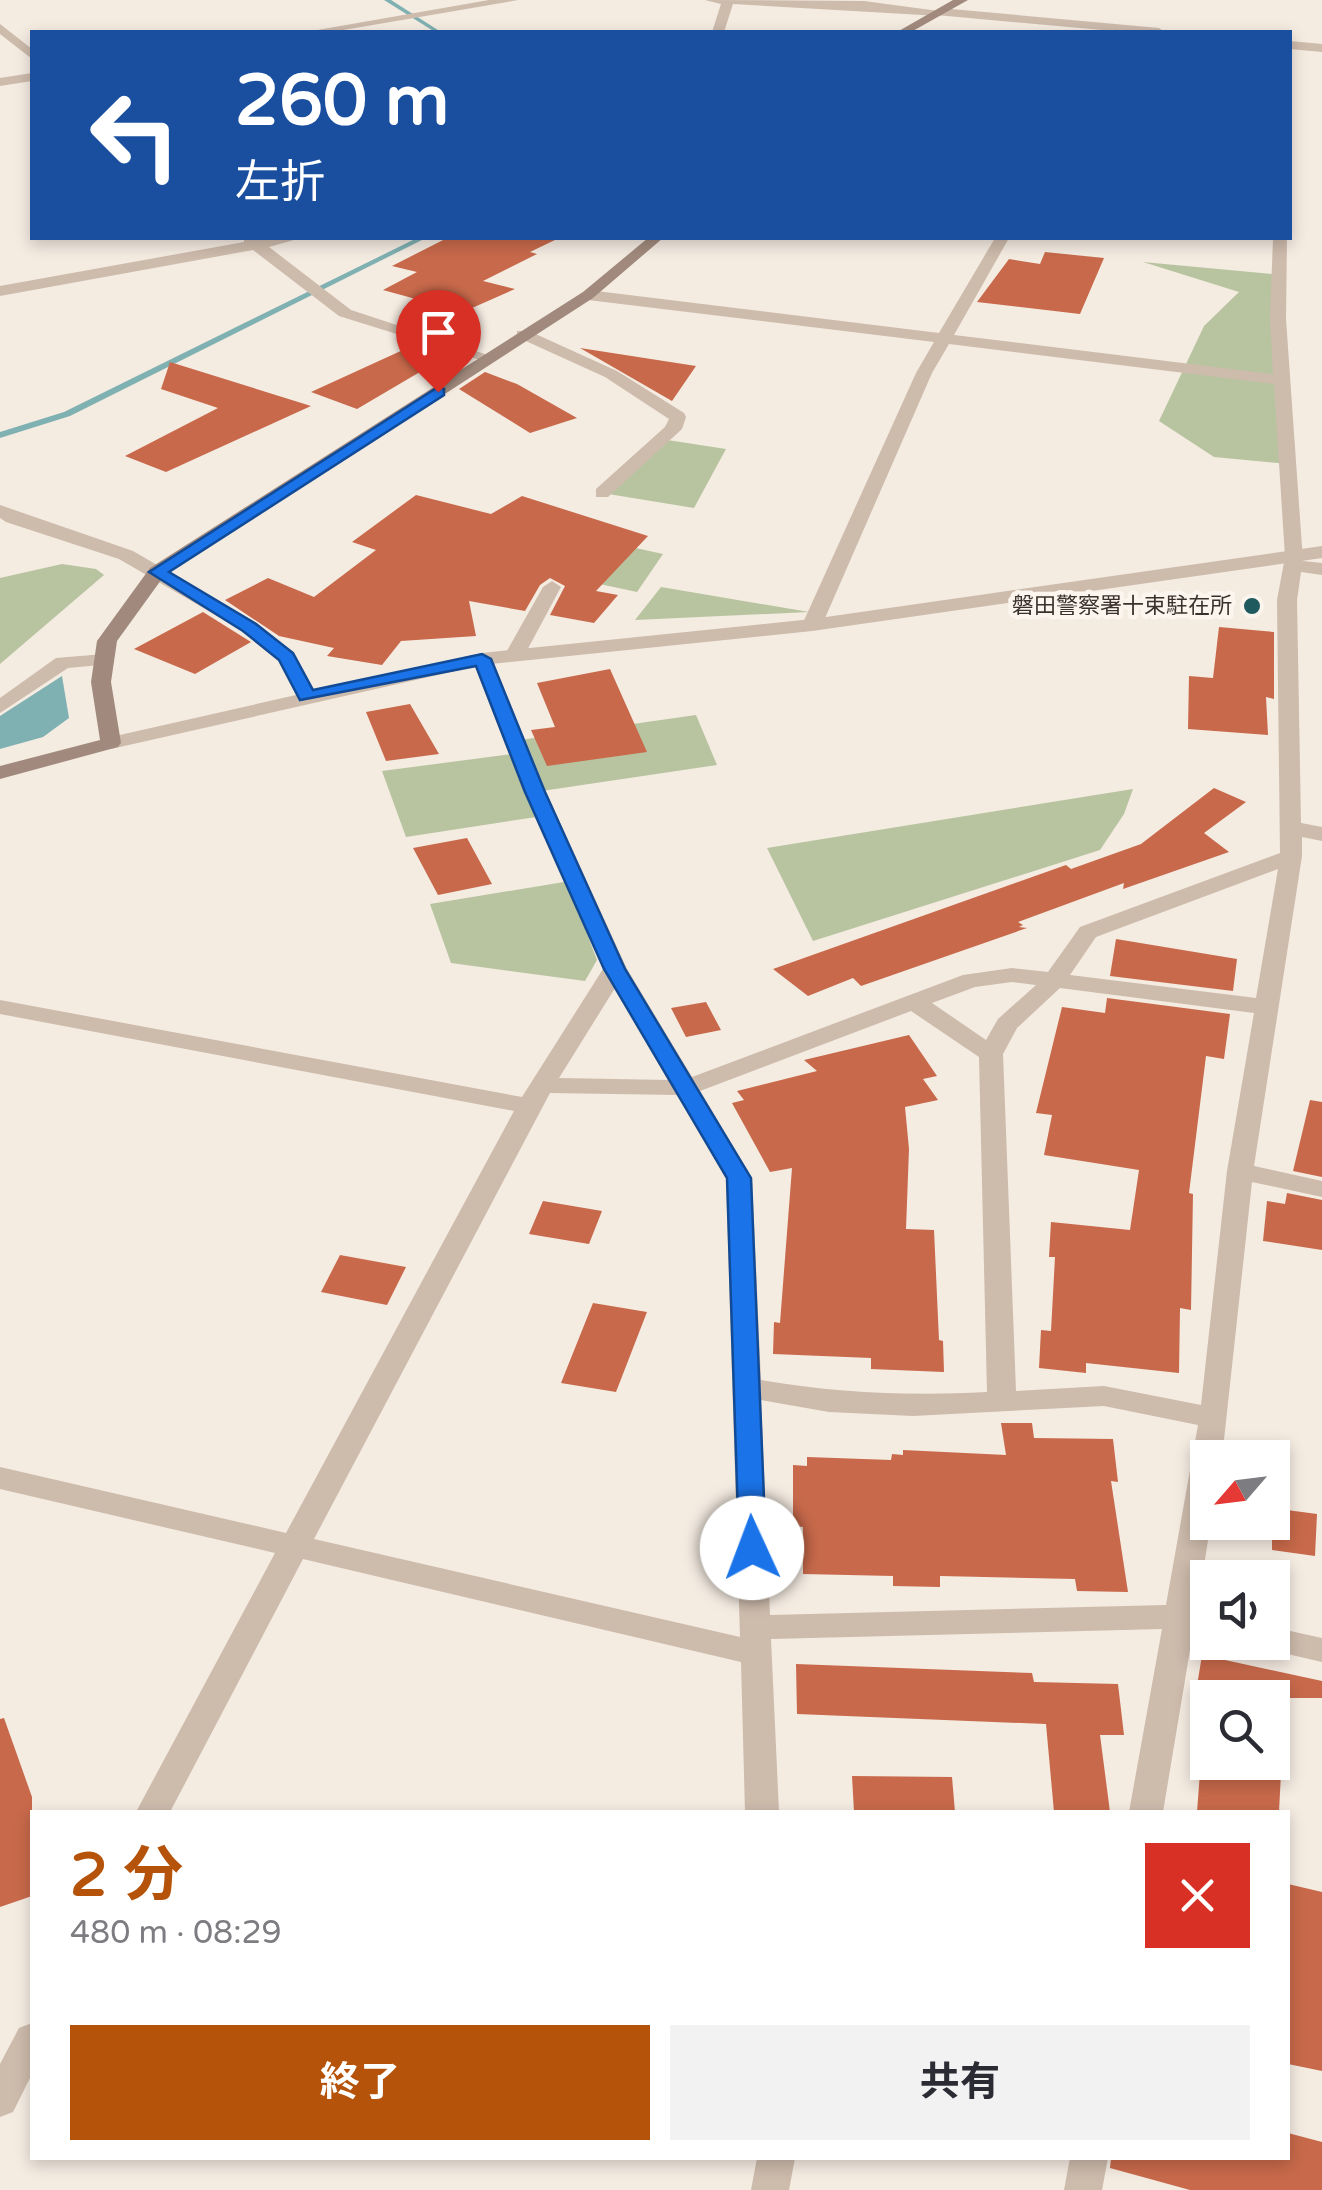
<!DOCTYPE html>
<html lang="ja">
<meta charset="utf-8">
<style>
body{margin:0;font-family:"Varela Round","Noto Sans JP",sans-serif;background:#f2f2f3;color:#2b2b33;height:100vh;display:flex;flex-direction:column;font-size:38px;white-space:nowrap}
*{box-sizing:border-box;margin:0}
p{font-size:32px;color:#7c7c81}
.icon{flex:none;width:55px;height:55px;fill:none;stroke:currentColor;stroke-width:2;stroke-linecap:round;stroke-linejoin:round}
.map{position:relative;flex:1;overflow:hidden}
.drawer{position:absolute;left:30px;top:1810px;width:1260px;height:350px;display:flex;flex-direction:column;background:#fff;border-radius:0px;box-shadow:0 5px 15px #0003}
.drawer>*{flex:none}
.guide{position:absolute;left:30px;top:30px;width:1262px;height:210px;border-radius:0px;box-shadow:0 5px 15px #0003;background:#1a4fa0;color:#fff;overflow:hidden}
.needle{width:65px;rotate:242deg}
.buttons{position:absolute;left:1190px;top:1440px;display:grid;gap:20px}
.buttons a{display:grid;place-items:center;width:100px;height:100px;border-radius:0px;background:#fff;box-shadow:0 5px 15px #0003;font-size:50px}
.pin{position:absolute;display:grid;place-items:center;width:85px;height:85px;color:#fff;margin:-102px -42px;border-radius:50% 50% 50% 0;rotate:-45deg;box-shadow:0 0 10px #0007}
.pin .icon{rotate:45deg}
.me{position:absolute;width:110px;margin:-55px;rotate:358deg;stroke-linejoin:round;filter:drop-shadow(0 0 8px #0008)}
.turn{display:flex;align-items:center;gap:35px;height:210px;padding:0 40px;font-size:45px}
.turn .icon{width:130px;height:130px;stroke-width:2.5}
.turn b{display:block;font-size:70px;line-height:85px}
.round{display:grid;place-items:center;flex:none;width:105px;height:105px;border-radius:0px;background:#f2f2f3}
.summary{display:flex;align-items:center;justify-content:space-between;height:170px;padding:0 40px}
h1{font-size:60px;font-weight:700;line-height:75px;color:#b45309}
.cta{display:flex;gap:20px;margin-top:auto;padding:20px 40px}
.cta a{flex:1;height:115px;border-radius:0px;background:#b45309;color:#fff;font-size:40px;font-weight:700;line-height:115px;text-align:center}
.cta a+a{background:#f2f2f3;color:#2b2b33}
.map>svg:first-child{display:block}
.green{fill:#b8c4a0}
.water{fill:#7fb0b2}
.lines{fill:none;stroke-linecap:round;stroke-linejoin:round}
.stream{fill:#7fb0b2;fill-rule:evenodd}
.building{fill:#c8694b}
.minor{fill:#cdbbac;fill-rule:evenodd}
.tertiary{fill:#cdbbac;fill-rule:evenodd}
.secondary{fill:#a18a7d;fill-rule:evenodd}
.route{fill:#1a73e8;stroke:#114b97;stroke-width:2.5}
.poi-dot{fill:#1f5a5e;stroke:#fbf5ee;stroke-width:4}
.labels{text-anchor:middle;dominant-baseline:central;stroke-width:9;stroke-linejoin:round;paint-order:stroke}
.far-poi-label{font-size:22px;fill:#3b302b;stroke:#fbf5ee;text-anchor:end}
</style>
<div class="map">
<svg width="1322" height="2190" viewBox="0 0 1322 2190">
<rect width="100%" height="100%" fill="#f4ebe1"/>
<path class="green" d="M1143,262L1273,274L1287,464L1214,457L1159,421L1204,326L1239,292Z
M661,439L726,449L694,508L602,493Z
M590,538L663,554L637,592L567,577Z
M62,564L96,569L104,575L0,664V578Z
M661,587L809,612L635,620Z
M696,715L717,765L535,792L518,753L597,960L585,981L451,963L430,904L564,882L536,817L406,837L382,771L512,754L513,741Z
M1133,789L1124,814L1100,850L813,941L767,848Z"/>
<path class="water" d="M62,676L69,718L43,737L0,749V716Z"/>
<g class="lines">
<path class="stream" d="M384,0H391L441,32H435Z
M417,238H426L70,416L0,438V432L64,412Z"/>
</g>
<path class="building" d="M447,238H559L530,252L537,254L483,281L515,289L463,312L383,290L417,272L392,266Z
M1045,252L1104,258L1080,314L977,302L1009,259L1040,264Z
M416,344L450,355L443,358L462,365L441,378L425,369L357,409L311,392Z
M580,348L696,366L672,401Z
M170,362L311,406L166,472L125,456L218,408L161,389Z
M485,372L517,384L577,418L530,433L459,389Z
M416,495L491,514L522,496L648,536L596,591L618,595L594,623L550,615L565,586L550,578L540,585L525,611L469,601L476,636L401,641L382,665L327,656L334,648L279,636L225,600L268,578L314,597L376,550L352,542Z
M203,612L251,642L195,674L134,649Z
M1219,627L1274,632V699L1266,697L1268,735L1188,729L1189,676L1213,678Z
M610,669L647,752L547,766L531,730L555,727L537,683Z
M410,704L439,754L386,761L366,712Z
M1214,788L1246,802L1204,833L1229,852L1123,889L1124,883L1018,922L1023,925L1019,927L1027,928L861,986L853,978L808,996L773,969L1066,865L1071,869L1141,844Z
M467,838L492,884L438,895L413,848Z
M1116,939L1237,959L1233,991L1110,976Z
M1107,998L1230,1014L1224,1059L1206,1056L1189,1193L1193,1194L1191,1310L1180,1308L1179,1373L1086,1363V1373L1039,1368L1041,1330L1051,1331L1055,1257H1049L1051,1222L1130,1230L1139,1170L1044,1155L1052,1115L1036,1113L1062,1007L1105,1013Z
M706,1002L721,1030L686,1037L671,1008Z
M909,1035L937,1076L923,1079L938,1100L905,1107L909,1149L906,1229L934,1230L939,1340L943,1341L944,1372L871,1369V1358L773,1354L774,1322L780,1323L792,1168L770,1172L732,1103L744,1100L737,1091L817,1071L804,1060Z
M1310,1100L1322,1102V1177L1293,1171Z
M1287,1193L1322,1200V1250L1263,1241L1267,1201L1285,1204Z
M543,1201L602,1211L589,1244L529,1234Z
M340,1255L406,1267L387,1305L321,1292Z
M593,1303L647,1312L616,1392L561,1383Z
M1001,1423H1032L1034,1438L1113,1439L1118,1482L1111,1481L1128,1592L1077,1591L1075,1579L940,1576V1587L893,1586V1576L803,1574V1527L793,1526V1465L807,1466V1457L891,1460L892,1454L903,1455V1450L1006,1455Z
M1272,1508L1317,1514L1315,1556L1272,1550Z
M1202,1655L1322,1681V1698H1195Z
M796,1664L1032,1673L1034,1682L1118,1684L1124,1735H1100L1110,1812H1054L1046,1724L797,1714Z
M4,1718L32,1797V1896L0,1907V1719Z
M1201,1759L1281,1773L1279,1812H1197Z
M852,1776L952,1777L955,1812H854Z
M1288,1884L1322,1892V2071L1288,2064Z
M1288,2133L1322,2142V2190H1190L1110,2168L1111,2158H1288Z"/>
<g class="lines">
<path class="minor" d="M489,0H518L332,32H306Z
M705,0L864,1L946,12L940,16L733,4L724,32H712L721,4Z
M0,24L32,49V59L0,34Z
M32,73V81L0,86V78Z
M244,238H301L269,247L351,310L497,358L483,361L339,316L253,250L0,296V286L244,242Z
M995,238H1009L954,335L1273,374L1270,319L1273,238H1287L1286,319L1303,561L1322,563V575L1301,572L1297,600L1301,823L1322,827V841L1302,837V856L1254,1166L1322,1181V1197L1252,1182L1222,1458H1208V1522H1211L1197,1609L1208,1612V1636L1193,1632L1163,1812H1129L1162,1629L771,1639L779,1812H745L741,1662L303,1559L170,1812H136L275,1553L0,1489V1467L286,1533L514,1111L0,1014V1000L522,1097L603,969L524,792L472,659L482,653L492,659L546,792L627,969L692,1077L963,975L1012,968L1048,972L1080,927L1280,853L1277,600L1285,557L1274,384L949,344L932,373L822,625L812,631L802,625L916,373L934,342L588,300L580,295L588,290L939,333ZM1278,869L1256,998L1070,975L1096,937ZM1012,982L1036,985L998,1019L986,1040L932,1003L975,987ZM615,988L668,1080L559,1078ZM1060,988L1254,1013L1227,1171L1201,1405L1104,1386L1016,1391L1003,1054L1017,1028ZM911,1011L979,1057L987,1392C910,1396 837,1393 761,1380L752,1178L700,1091ZM550,1093L678,1095L726,1178L740,1637L314,1539ZM761,1400L829,1412L913,1416L1104,1406L1198,1425L1166,1605L770,1615Z
M517,331H529L617,371L684,413L686,417L682,429L608,497H596V489L665,427L669,419L605,377L517,337Z
M0,505L133,551L257,623L294,653L317,696L307,702L300,700L279,660L243,631L119,559L6,522L0,518Z
M552,581L561,587L524,656L521,660H507L504,656L543,587Z
M104,654L111,656V664L68,668L0,713V698L56,658Z
M1272,1627L1322,1638V1662L1261,1648L1258,1642H1272Z
M32,2023V2074L13,2112L0,2117V2064L19,2028Z
M757,2158H795L789,2190H751Z
M1070,2158H1108L1102,2190H1064Z"/>
<path class="tertiary" d="M940,8L1159,28L1165,32H1124L936,15Z
M1290,41L1322,44V52L1290,49Z
M1322,546V558L812,631L482,665L111,749L101,743L111,737L482,653L812,619Z"/>
<path class="secondary" d="M953,0H968L911,32H897Z
M648,238H663L593,298L164,576L117,641L111,682L121,743L118,747L0,779V766L100,740L91,682L97,641L150,568L583,292Z"/>
</g>
<path class="route" d="M438,387L444,389V395L169,572L256,624L293,653L313,690L482,654L491,659L545,792L625,969L751,1178L766,1548L762,1555L752,1558L743,1555L739,1548L727,1178L604,969L525,792L476,666L300,700L279,660L243,631L149,572Z"/>
<circle class="poi-dot" cx="1252" cy="606" r="10"/>
<g class="labels">
<g class="far-poi-label">
<text x="1232" y="606">磐田警察署十束駐在所</text>
</g>
</g>
</svg>
<div class="buttons">
<a><svg class="needle" viewBox="-14 -14 28 28"><path d="M0-13l5 13h-10z" fill="#e53935"/><path d="M0 13l5-13h-10z" fill="#7c7c81"/></svg></a>
<a><svg class="icon" aria-label="sound" viewBox="0 0 24 24"><path d="M4 9h4l5-4v14l-5-4H4zM17 9q2 3 0 6"/></svg></a>
<a><svg class="icon" aria-label="search" viewBox="0 0 24 24"><circle cx="10" cy="10" r="6"/><path d="M15 15l6 6"/></svg></a>
</div>
<div class="pin" style="left:438px;top:392px;background:#d93025"><svg class="icon" aria-label="arrive" viewBox="0 0 24 24"><path d="M6 21V4h12l-3 4 3 4H6"/></svg></div>
<svg class="me" style="left:752px;top:1548px" viewBox="-20 -20 40 40"><circle r="19" fill="#fff"/><path d="M0-13L10 11 0 6-10 11z" fill="#1a73e8"/></svg>
<div class="guide">
<div class="turn"><svg class="icon" aria-label="left" viewBox="0 0 24 24"><path d="M17 20v-9H6M10 6l-5 5 5 5"/></svg><div><b>260 m</b>左折</div></div>
</div>
<section class="drawer">
<div class="summary"><div><h1>2 分</h1><p>480 m · 08:29</p></div><a class="round" style="background:#d93025;color:#fff"><svg class="icon" aria-label="close" viewBox="0 0 24 24"><path d="M6 6l12 12M18 6L6 18"/></svg></a></div>
<div class="cta"><a>終了</a><a>共有</a></div>
</section>
</div>
